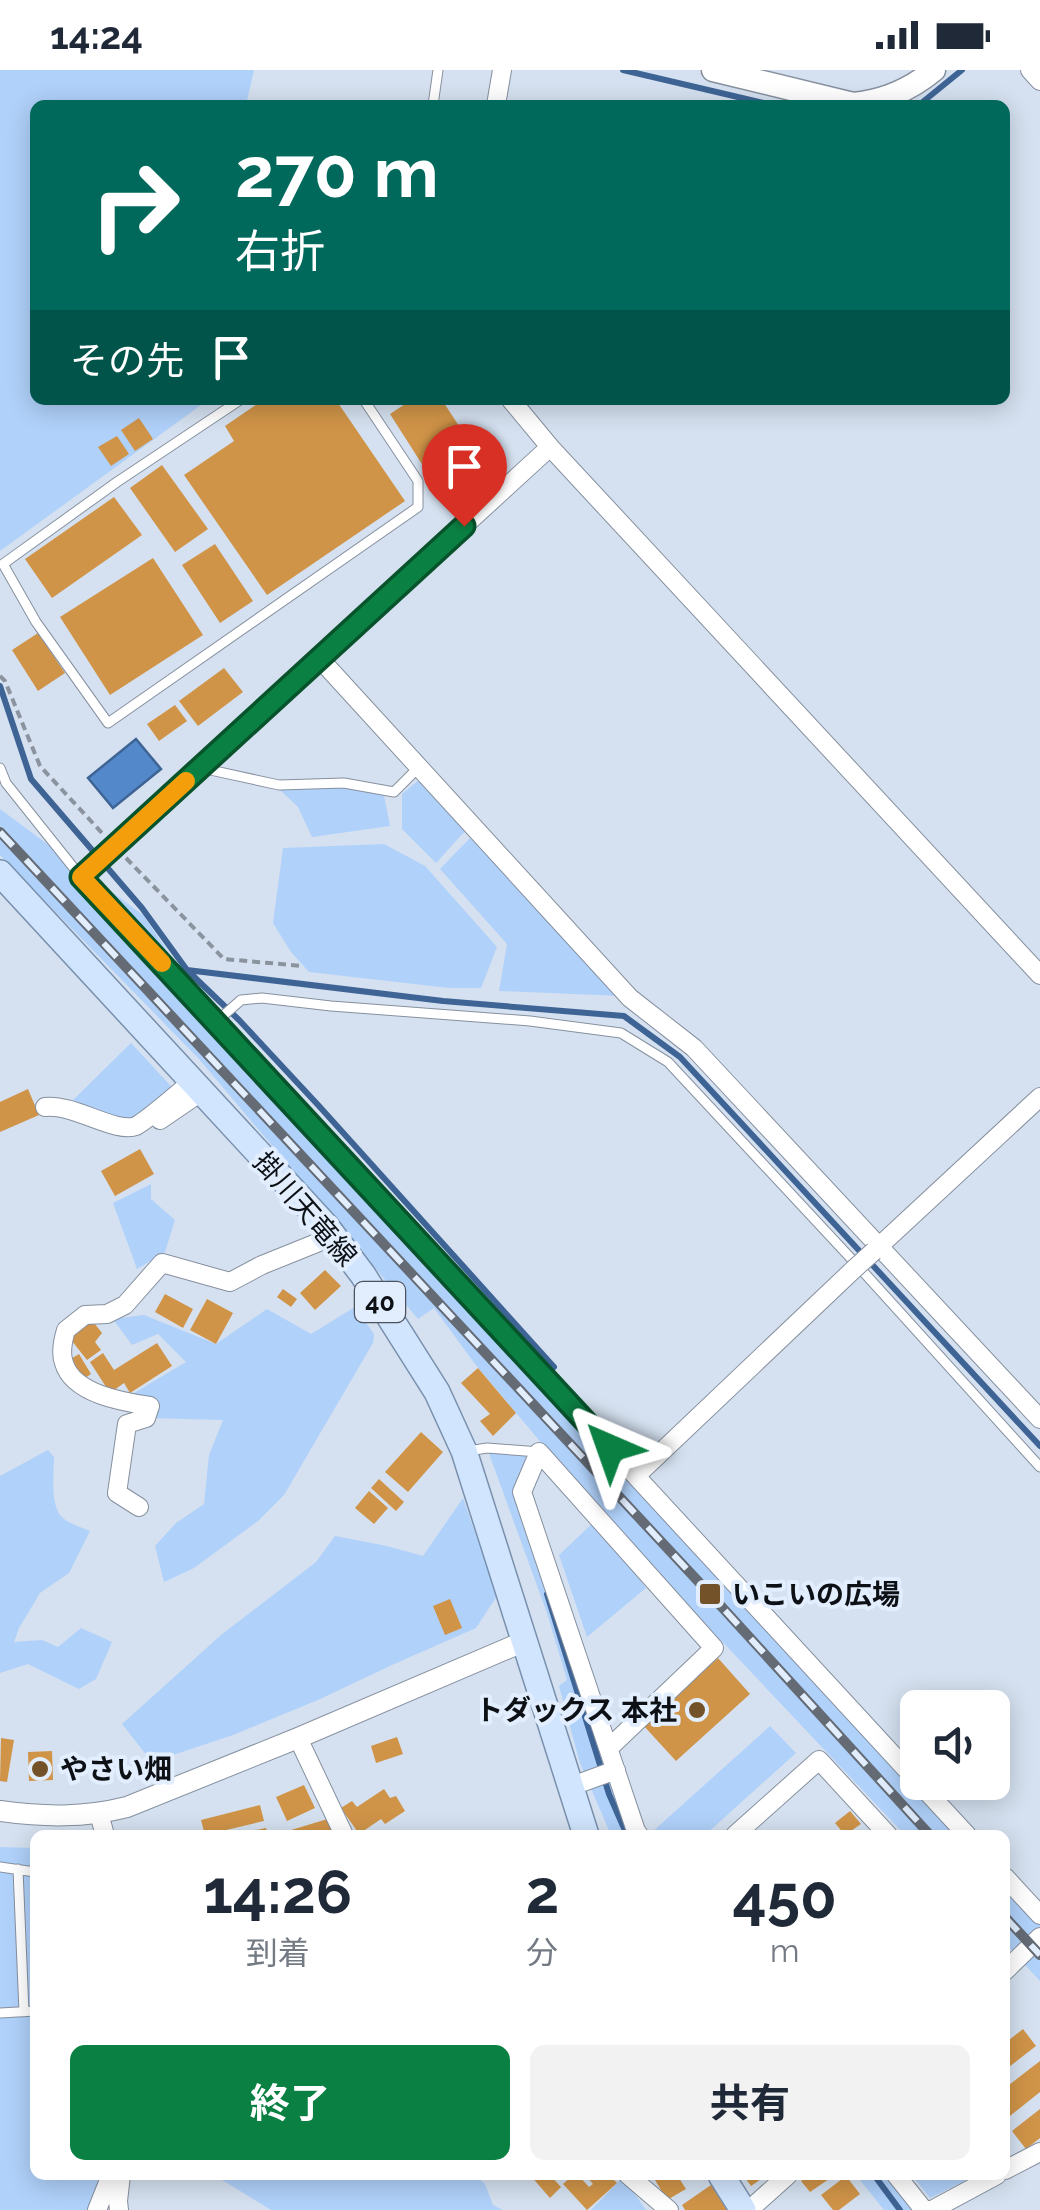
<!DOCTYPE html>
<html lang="ja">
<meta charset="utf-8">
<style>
body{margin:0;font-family:Raleway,"Noto Sans JP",sans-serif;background:#f2f2f3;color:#1f2937;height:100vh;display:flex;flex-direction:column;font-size:38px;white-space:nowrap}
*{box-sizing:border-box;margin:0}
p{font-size:32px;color:#747a83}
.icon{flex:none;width:55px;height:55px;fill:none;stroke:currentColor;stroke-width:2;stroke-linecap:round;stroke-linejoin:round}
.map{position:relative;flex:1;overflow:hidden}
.side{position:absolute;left:30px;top:1760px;width:980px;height:350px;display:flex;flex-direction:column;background:#fff;border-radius:15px;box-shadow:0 5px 25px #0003}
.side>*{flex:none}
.hud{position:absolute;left:30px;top:30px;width:980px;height:305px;border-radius:15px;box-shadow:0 5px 25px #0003;background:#00695c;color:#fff;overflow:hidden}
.tools{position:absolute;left:900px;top:1620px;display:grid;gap:20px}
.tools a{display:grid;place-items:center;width:110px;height:110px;border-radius:15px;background:#fff;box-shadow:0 5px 25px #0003;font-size:50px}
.pin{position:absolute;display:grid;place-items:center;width:85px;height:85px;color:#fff;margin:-102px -42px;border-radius:50% 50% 50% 0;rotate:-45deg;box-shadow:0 0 10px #0007}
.pin .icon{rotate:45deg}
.me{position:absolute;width:110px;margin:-55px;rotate:317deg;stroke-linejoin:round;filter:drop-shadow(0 0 8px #0008)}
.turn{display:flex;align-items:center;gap:35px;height:210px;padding:0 40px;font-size:45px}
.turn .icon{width:130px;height:130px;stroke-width:2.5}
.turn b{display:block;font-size:70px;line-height:85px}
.then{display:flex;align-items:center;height:95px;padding:0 40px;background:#0003;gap:20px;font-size:38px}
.eta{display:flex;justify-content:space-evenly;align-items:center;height:170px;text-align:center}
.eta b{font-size:60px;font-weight:700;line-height:70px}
.action{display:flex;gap:20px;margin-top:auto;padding:20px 40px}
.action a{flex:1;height:115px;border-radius:15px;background:#0b8043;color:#fff;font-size:40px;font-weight:700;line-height:115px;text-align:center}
.action a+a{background:#f2f2f3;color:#1f2937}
.status{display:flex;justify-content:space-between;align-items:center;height:70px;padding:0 50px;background:#fff;direction:ltr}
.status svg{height:28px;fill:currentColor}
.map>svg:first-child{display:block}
.green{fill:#b0d1fa}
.water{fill:#5388cb;stroke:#3e6495;stroke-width:2.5}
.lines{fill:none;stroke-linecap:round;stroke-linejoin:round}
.stream{stroke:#3e6495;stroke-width:6}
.building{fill:#d09448}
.service-casing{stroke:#86909f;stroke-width:11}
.minor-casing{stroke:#86909f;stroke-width:20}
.tertiary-casing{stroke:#86909f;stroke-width:22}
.secondary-casing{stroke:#86909f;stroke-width:25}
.primary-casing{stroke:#7990ad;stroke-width:28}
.path{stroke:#8a939e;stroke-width:4;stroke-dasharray:8 5;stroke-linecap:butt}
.service{stroke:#fff;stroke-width:9}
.minor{stroke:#fff;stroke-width:18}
.tertiary{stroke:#fff;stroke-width:20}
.secondary{stroke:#fff;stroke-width:22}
.primary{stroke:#d1e5fe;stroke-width:25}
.rail-casing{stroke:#646b75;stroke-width:10}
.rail{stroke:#e2eefe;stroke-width:6;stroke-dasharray:19;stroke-linecap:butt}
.minor-bridge-casing{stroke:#86909f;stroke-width:20;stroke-linecap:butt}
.minor-bridge{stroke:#fff;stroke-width:18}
.route-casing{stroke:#07532c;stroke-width:25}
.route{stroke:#0b8043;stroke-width:18}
.slow{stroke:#f59e0b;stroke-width:18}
.poi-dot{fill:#735229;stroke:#e2eefe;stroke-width:4}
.labels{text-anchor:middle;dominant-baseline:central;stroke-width:8;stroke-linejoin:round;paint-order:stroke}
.shield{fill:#e2eefe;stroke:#4d535c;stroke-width:2.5}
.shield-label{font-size:25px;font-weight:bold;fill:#0d1116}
.street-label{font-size:28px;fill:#0d1116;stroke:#e2eefe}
.poi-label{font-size:28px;font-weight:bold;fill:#0d1116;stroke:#e2eefe;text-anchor:start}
</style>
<div class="status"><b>14:24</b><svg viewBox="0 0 49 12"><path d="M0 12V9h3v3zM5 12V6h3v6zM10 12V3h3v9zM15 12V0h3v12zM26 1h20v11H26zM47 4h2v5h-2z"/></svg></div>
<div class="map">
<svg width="1040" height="2140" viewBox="0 0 1040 2140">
<rect width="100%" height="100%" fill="#d5e1f0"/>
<path class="green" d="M0,0H254L246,35H35V330H208L0,481Z
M419,710L466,760L436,793L402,759V724Z
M344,713L383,720L390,756L312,767L298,737L280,720Z
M0,739L143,845L216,952L323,1076L957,1765H905L597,1439L475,1294L434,1238L418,1249L199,989L0,785Z
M470,768L621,926L499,921L507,874L440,799Z
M384,774L425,796L497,877L481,918H449L309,902L291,882L273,853L283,778Z
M131,973L181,1027L138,1052L69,1034Z
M151,1114V1129L175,1150L165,1182L137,1199L113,1133Z
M355,1237L374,1264L373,1273L284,1425L258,1451L194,1498L164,1512L155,1476L176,1453L204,1434L209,1385L223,1350L146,1348L119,1332L186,1292L158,1264L132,1275L113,1249L144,1245L216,1274L267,1239L311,1264Z
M487,1378L541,1384L522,1422L640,1765H611L580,1693L559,1616L567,1610L547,1543Z
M48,1380L54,1387C54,1403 50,1430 60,1445C66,1453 81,1457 90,1461L69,1503L40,1523L19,1558L14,1572L42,1570L58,1577L81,1558L112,1572L96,1609L79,1619L28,1594L0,1603V1406Z
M463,1428L497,1526L476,1558L392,1595L318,1630L233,1665L152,1692L122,1654L221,1565L316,1492L335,1466L387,1476L423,1486Z
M595,1451L646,1518L587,1567L559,1485Z
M770,1656L796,1683L705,1765H652L651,1763Z
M0,1777L35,1778V2105H112L100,2140H0Z
M1005,1817L1040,1854V1911L1005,1873Z
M214,2105H475L485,2114L493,2135L503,2140H271Z
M856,2105H893L921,2140H884Z
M912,2105H977L930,2128Z
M623,2107L646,2140H591Z"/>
<path class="water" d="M136,669L161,699L113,738L88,708Z"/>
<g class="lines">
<path class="stream" d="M623,0L772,35
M919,35L962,0
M0,616L31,709L142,838L187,900L239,950L319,1036L554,1297
M187,900L443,931L624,946L680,987L1040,1376
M547,1524L609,1724L627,1765
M874,2105L900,2140"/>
</g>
<path class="building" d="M263,330H336L405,431L267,525L184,405L234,371L225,356Z
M411,330H442L478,385L434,413L390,344Z
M139,348L153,369L135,381L121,360Z
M117,366L129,384L111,396L98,377Z
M162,395L208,459L175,482L130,418Z
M114,427L142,465L52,528L25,489Z
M215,474L253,531L220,553L182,495Z
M153,488L203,565L110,625L60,547Z
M38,563L65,603L38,621L12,580Z
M224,598L243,622L198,656L179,631Z
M175,635L187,651L159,671L147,654Z
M28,1019L39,1045L0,1062V1032Z
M140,1079L154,1104L115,1126L101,1101Z
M325,1200L341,1216L315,1240L300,1223Z
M283,1219L297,1229L291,1237L277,1227Z
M165,1224L193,1239L183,1258L155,1242Z
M207,1229L233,1243L216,1274L190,1260Z
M91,1249L102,1263L95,1272L101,1280L87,1290L68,1266Z
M157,1273L172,1296L130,1323L124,1313L110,1323L90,1292L103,1283L114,1300Z
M79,1284L91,1304L82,1310L69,1290Z
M478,1298L516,1343L493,1366L480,1351L490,1344L461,1313Z
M421,1362L443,1382L408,1422L385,1402Z
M379,1409L404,1432L396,1441L371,1418Z
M369,1421L388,1438L374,1454L355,1438Z
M450,1529L462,1558L445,1565L433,1536Z
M718,1588L750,1624L676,1691L643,1655Z
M397,1667L403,1684L376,1693L371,1676Z
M1,1668L14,1670L7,1712L0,1711Z
M52,1681L53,1710L29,1711L28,1682Z
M304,1715L315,1738L287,1751L276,1727Z
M384,1719L390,1728L396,1726L405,1741L385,1754L381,1749L359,1764L341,1738L352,1731L357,1737Z
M260,1735L264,1751L205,1765L201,1750Z
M850,1741L861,1754L845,1765L835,1753Z
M331,1748L337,1765H293L291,1760Z
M266,1758L268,1765H242L241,1763Z
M1023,1959L1036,1976L1005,2000V1973Z
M1040,1991V2022L1005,2050V2018Z
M1040,2039V2068L1026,2079L1012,2061Z
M530,2105H550L561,2117L550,2128Z
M573,2105H578L589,2117L593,2114L585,2105H609L617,2113L587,2140L563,2114Z
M652,2105H677L686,2119L667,2130Z
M743,2105H767L751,2116Z
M809,2105H827L829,2109L810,2122L801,2111Z
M846,2106L860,2124L839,2140H833L821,2125Z
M711,2115L727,2140H685L682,2135Z"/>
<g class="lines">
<defs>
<path id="service" d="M433,35L438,0
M240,330L117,412L3,494L36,552L108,653L418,437V411L364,330
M0,698L6,713L81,807L325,1069
M201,698L279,715L344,713L394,722L419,697
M216,952L241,930L262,928L331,936L530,951L621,963L668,992L858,1196L1040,1397
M468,1381L487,1378L539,1382
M0,1797L35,1802
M18,1799L24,1942
M0,1943L35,1941"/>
<path id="minor" d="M1030,0L1040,11
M496,35L502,0
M511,330L550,377L1040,905
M320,589L630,928L694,978L1040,1349
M81,807L550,377
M45,1037C72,1033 116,1064 136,1056C148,1050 179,1022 192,1012
M160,1050L201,1022
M325,1069L918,1712
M874,1181L1040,1027
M636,1406L853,1200
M139,1437L117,1423L127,1354L146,1348L150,1336C123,1332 73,1324 64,1293C60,1283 63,1270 66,1260L85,1245L107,1244L125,1235L162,1193L230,1212L262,1195L334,1166
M298,1668L344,1765
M609,1678L714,1578L539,1382L522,1422L636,1761L639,1765
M918,1712L967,1765
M572,1716L616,1700
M99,1744L105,1765
M735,1765L819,1690L888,1765
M1005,1807L1040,1845
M1005,1901L1040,1867
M1005,2100L1040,2082
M628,2105L669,2140
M896,2105L924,2140
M97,2140L111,2105
M119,2140L118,2131L121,2105
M749,2140L788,2105
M932,2140L997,2105"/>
<path id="tertiary" d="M0,1741C44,1747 84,1748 127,1737L298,1668L525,1571"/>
<path id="secondary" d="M713,0L853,34C885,31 910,20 934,0"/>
<path id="primary" d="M0,803L326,1156L363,1205L437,1322L464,1381L586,1765
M721,2105L743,2140"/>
</defs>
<use href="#service" class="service-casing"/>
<use href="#minor" class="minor-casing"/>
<use href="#tertiary" class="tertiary-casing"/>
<use href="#secondary" class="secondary-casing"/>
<use href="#primary" class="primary-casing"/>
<path class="path" d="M0,606L5,611L40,696L102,763
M126,788L224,889L303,896"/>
<use href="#service" class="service"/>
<use href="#minor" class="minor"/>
<use href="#tertiary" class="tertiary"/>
<use href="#secondary" class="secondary"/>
<use href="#primary" class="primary"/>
<defs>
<path id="rail" d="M0,762L710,1524L930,1765
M1005,1847L1040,1885"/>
</defs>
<use href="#rail" class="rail-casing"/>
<use href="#rail" class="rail"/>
<defs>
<path id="minor-bridge" d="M853,1200L874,1181"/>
</defs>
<use href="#minor-bridge" class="minor-bridge-casing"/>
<use href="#minor-bridge" class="minor-bridge"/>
</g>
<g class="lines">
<defs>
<path id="route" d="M464,456L81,807L610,1378"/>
</defs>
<use href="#route" class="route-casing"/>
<use href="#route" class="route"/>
<path class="slow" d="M162,893L81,807L186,711"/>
</g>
<g class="poi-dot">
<rect x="698" y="1512" width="24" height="24" rx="5"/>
<circle cx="697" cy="1640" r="10"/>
<circle cx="40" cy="1699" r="10"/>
</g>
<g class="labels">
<rect class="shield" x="355" y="1212" width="50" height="40" rx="8"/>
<g class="shield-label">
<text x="380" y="1232">40</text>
</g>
<g class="street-label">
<text transform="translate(305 1139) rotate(49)">掛川天竜線</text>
</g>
<g class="poi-label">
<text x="732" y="1524">いこいの広場</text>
<text x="677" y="1640" text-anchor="end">トダックス 本社</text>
<text x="60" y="1699">やさい畑</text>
</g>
</g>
</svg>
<div class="tools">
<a><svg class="icon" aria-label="sound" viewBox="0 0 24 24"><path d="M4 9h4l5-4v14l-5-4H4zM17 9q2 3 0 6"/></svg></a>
</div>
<div class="pin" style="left:464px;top:456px;background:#d93025"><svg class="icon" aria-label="arrive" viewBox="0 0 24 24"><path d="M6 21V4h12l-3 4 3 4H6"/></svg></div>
<svg class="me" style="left:610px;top:1378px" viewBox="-20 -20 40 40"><path d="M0-17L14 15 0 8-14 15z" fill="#0b8043" stroke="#fff" stroke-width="4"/></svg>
<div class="hud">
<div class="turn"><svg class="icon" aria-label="right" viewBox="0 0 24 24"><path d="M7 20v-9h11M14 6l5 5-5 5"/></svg><div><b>270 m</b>右折</div></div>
<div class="then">その先<svg class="icon" aria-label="arrive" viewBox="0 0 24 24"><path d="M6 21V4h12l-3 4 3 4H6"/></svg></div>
</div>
<section class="side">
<div class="eta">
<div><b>14:26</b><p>到着</p></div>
<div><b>2</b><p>分</p></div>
<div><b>450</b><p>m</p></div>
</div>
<div class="action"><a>終了</a><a>共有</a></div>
</section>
</div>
